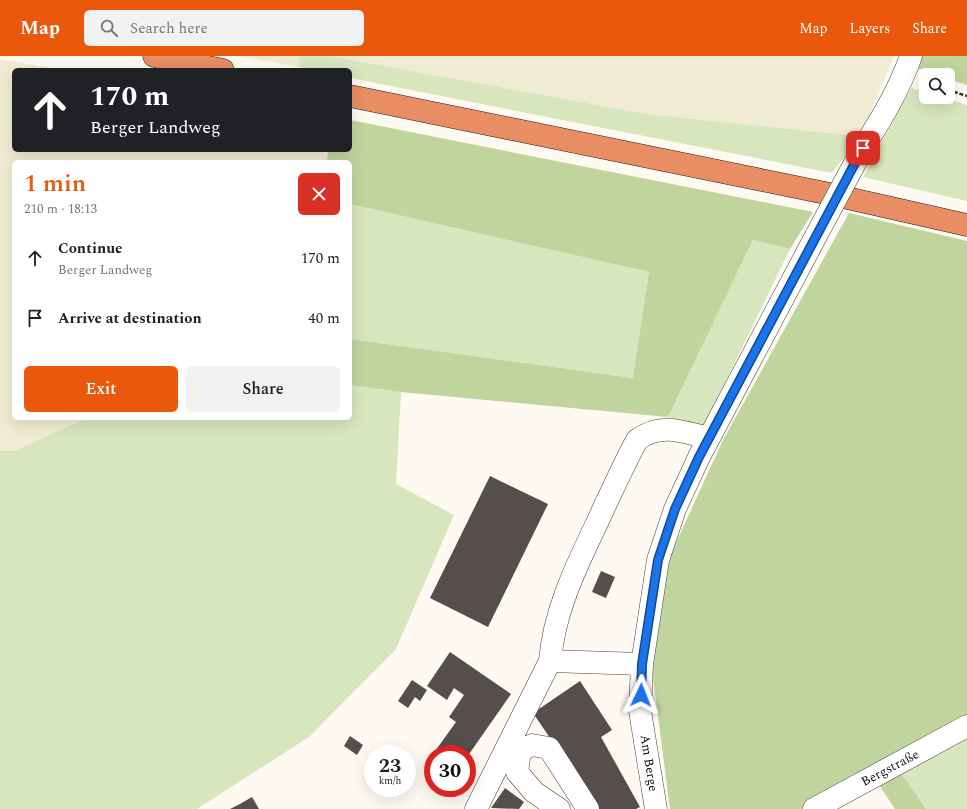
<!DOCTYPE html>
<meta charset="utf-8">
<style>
body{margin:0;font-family:Spectral,serif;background:#f2f2f2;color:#222;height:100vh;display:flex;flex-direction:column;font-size:15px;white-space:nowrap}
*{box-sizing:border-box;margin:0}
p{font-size:13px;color:#767676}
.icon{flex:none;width:22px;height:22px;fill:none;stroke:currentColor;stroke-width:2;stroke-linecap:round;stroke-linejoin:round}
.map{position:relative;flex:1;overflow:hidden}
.details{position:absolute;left:12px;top:104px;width:340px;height:260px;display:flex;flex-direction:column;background:#fff;border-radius:6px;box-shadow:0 4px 16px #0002}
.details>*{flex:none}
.hud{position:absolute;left:12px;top:12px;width:340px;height:84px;border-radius:6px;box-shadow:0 4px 16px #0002;background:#202124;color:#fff;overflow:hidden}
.fabs{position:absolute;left:919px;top:12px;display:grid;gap:8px}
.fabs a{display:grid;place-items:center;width:36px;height:36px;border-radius:6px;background:#fff;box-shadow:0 4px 16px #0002;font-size:20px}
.speed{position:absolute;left:364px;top:689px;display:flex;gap:8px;font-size:20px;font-weight:700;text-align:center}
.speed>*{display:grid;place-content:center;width:52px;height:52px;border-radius:50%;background:#fff;box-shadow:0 4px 16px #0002;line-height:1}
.speed small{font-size:10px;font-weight:400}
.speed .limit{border:6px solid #d22;background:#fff;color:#111}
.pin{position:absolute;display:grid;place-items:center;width:34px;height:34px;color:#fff;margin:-17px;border-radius:8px;box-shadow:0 2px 6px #0006}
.me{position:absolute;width:44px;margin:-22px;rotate:2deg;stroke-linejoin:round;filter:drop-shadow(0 0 3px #0008)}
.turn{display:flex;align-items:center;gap:14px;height:84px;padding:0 12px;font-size:18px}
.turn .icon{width:52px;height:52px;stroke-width:2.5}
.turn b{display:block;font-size:28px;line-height:34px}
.round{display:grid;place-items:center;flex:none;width:42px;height:42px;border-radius:6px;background:#f2f2f2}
.headline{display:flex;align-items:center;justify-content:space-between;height:68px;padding:0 12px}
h1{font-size:24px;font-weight:600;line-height:30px;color:#ea580c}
.button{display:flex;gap:8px;margin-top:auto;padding:8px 12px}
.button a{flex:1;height:46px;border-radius:6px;background:#ea580c;color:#fff;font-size:16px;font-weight:600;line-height:46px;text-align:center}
.button a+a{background:#f2f2f2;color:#222}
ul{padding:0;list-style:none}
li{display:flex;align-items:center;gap:12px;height:60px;padding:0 12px}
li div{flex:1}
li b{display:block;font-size:15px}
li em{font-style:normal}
header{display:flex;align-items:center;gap:24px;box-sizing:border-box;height:56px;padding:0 20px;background:#ea580c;color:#fff}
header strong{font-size:19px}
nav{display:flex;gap:22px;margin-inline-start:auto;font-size:14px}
.search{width:280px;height:36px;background:#f2f2f2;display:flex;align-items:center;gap:10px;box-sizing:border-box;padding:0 14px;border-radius:6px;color:#767676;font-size:15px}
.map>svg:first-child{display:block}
.farmland{fill:#f2ebd3}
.green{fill:#d8e6bd}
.forest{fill:#bfd59d}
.building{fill:#564e4c}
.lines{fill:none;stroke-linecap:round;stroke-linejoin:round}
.minor-casing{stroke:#414141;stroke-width:23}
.highway-casing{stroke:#1f1f1f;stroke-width:23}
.path{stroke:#303030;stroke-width:2.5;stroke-dasharray:4 2;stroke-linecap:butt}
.minor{stroke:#fff;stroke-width:22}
.highway{stroke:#e98d64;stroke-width:22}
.minor-bridge-casing{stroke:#414141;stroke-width:23;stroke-linecap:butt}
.minor-bridge{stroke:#fff;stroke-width:22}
.route-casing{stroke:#114b97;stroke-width:10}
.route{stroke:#1a73e8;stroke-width:7}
.labels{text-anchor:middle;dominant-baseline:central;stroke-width:4;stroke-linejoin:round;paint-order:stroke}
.street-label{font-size:13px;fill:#0e0e0e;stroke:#fff}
</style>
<header>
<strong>Map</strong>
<div class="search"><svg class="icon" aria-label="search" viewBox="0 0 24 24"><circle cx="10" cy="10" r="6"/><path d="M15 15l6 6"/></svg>Search here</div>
<nav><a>Map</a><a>Layers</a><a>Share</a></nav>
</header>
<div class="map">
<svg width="967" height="753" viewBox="0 0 967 753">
<rect width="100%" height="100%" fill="#fef9f1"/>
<path class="farmland" d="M237,0H299V11Z
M331,0H894L860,80L646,58Z
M0,3L62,14H14V94H328L327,106H14V362H87L14,395H0Z"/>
<path class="green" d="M299,0H331L646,58L860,80L832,117L350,22V14H312L299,11Z
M911,32L926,36V41H942L967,49V145L863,121Z
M350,148L649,216L634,322L350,283Z
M753,184L790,193L703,372L668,361Z
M350,329L401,336L396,428L454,459L396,593L309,681L197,753H0V395H14L87,362H350Z
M967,683V753H926L899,714Z"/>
<path class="forest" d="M922,0H967V29L948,23V19H937L917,12Z
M350,64L813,156L790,193L753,184L668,361L401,336L350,329V283L633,322L649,216L350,148V106H327L328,94H350Z
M849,157L967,185V666L801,753H670L651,606L670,500L723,384Z
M899,714L926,753H895L879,729Z"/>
<path class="building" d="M490,420L548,448L488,571L430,542Z
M601,515L615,521L606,542L592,536Z
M450,596L511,638L467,701V698H433L456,666L449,661L464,639L454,632L447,644L427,630Z
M412,624L427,634L420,645L415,641L408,652L398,645Z
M580,625L612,674L601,681L640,751L636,753H592L565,704L533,657Z
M350,680L363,689L357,699L344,690Z
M505,732L524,746L519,753L491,752Z
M252,741L259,753H230L240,748Z"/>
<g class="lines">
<defs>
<path id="minor" d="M863,92C882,62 899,34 911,0
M550,605L642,608
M476,753L550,605C554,556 575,513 596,469C609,441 622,412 637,384C661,366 683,376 709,382
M559,753L534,736L517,716L520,695L532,689L549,692L588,753
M656,753L640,655L642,608L658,504L675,453L699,401L809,193
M814,753L967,670"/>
<path id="highway" d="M154,0L223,14
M350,40L825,137L967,169"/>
</defs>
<use href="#minor" class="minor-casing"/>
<use href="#highway" class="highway-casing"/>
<path class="path" d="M948,34L967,40"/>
<use href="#minor" class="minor"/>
<use href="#highway" class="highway"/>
<defs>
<path id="minor-bridge" d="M809,193L863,92"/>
</defs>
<use href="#minor-bridge" class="minor-bridge-casing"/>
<use href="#minor-bridge" class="minor-bridge"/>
</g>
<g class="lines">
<defs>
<path id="route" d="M641,639L642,608L658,504L675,453L699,401L863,92"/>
</defs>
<use href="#route" class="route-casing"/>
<use href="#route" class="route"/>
</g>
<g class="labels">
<g class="street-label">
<text transform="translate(649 707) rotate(81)">Am Berge</text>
<text transform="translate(890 712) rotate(-28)">Bergstraße</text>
</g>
</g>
</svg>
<div class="fabs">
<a><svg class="icon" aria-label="search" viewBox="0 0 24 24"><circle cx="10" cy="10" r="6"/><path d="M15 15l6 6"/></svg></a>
</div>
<div class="speed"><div>23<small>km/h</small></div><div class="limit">30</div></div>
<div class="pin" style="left:863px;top:92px;background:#d93025"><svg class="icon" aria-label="arrive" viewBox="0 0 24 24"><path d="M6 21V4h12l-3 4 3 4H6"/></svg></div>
<svg class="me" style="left:641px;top:639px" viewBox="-20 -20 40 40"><path d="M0-17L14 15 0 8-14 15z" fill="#1a73e8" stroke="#fff" stroke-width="4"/></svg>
<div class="hud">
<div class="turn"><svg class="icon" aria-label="ahead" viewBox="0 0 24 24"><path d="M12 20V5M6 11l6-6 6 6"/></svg><div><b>170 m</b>Berger Landweg</div></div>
</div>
<section class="details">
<div class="headline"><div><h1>1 min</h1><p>210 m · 18:13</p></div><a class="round" style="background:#d93025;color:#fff"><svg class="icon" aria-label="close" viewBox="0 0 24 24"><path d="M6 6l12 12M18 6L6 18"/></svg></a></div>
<ul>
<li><svg class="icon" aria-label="ahead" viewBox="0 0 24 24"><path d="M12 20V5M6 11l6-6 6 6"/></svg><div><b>Continue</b><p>Berger Landweg</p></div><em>170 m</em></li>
<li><svg class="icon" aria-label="arrive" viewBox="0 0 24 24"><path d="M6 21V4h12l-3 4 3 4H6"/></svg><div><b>Arrive at destination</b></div><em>40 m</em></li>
</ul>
<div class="button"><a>Exit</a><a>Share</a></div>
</section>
</div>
